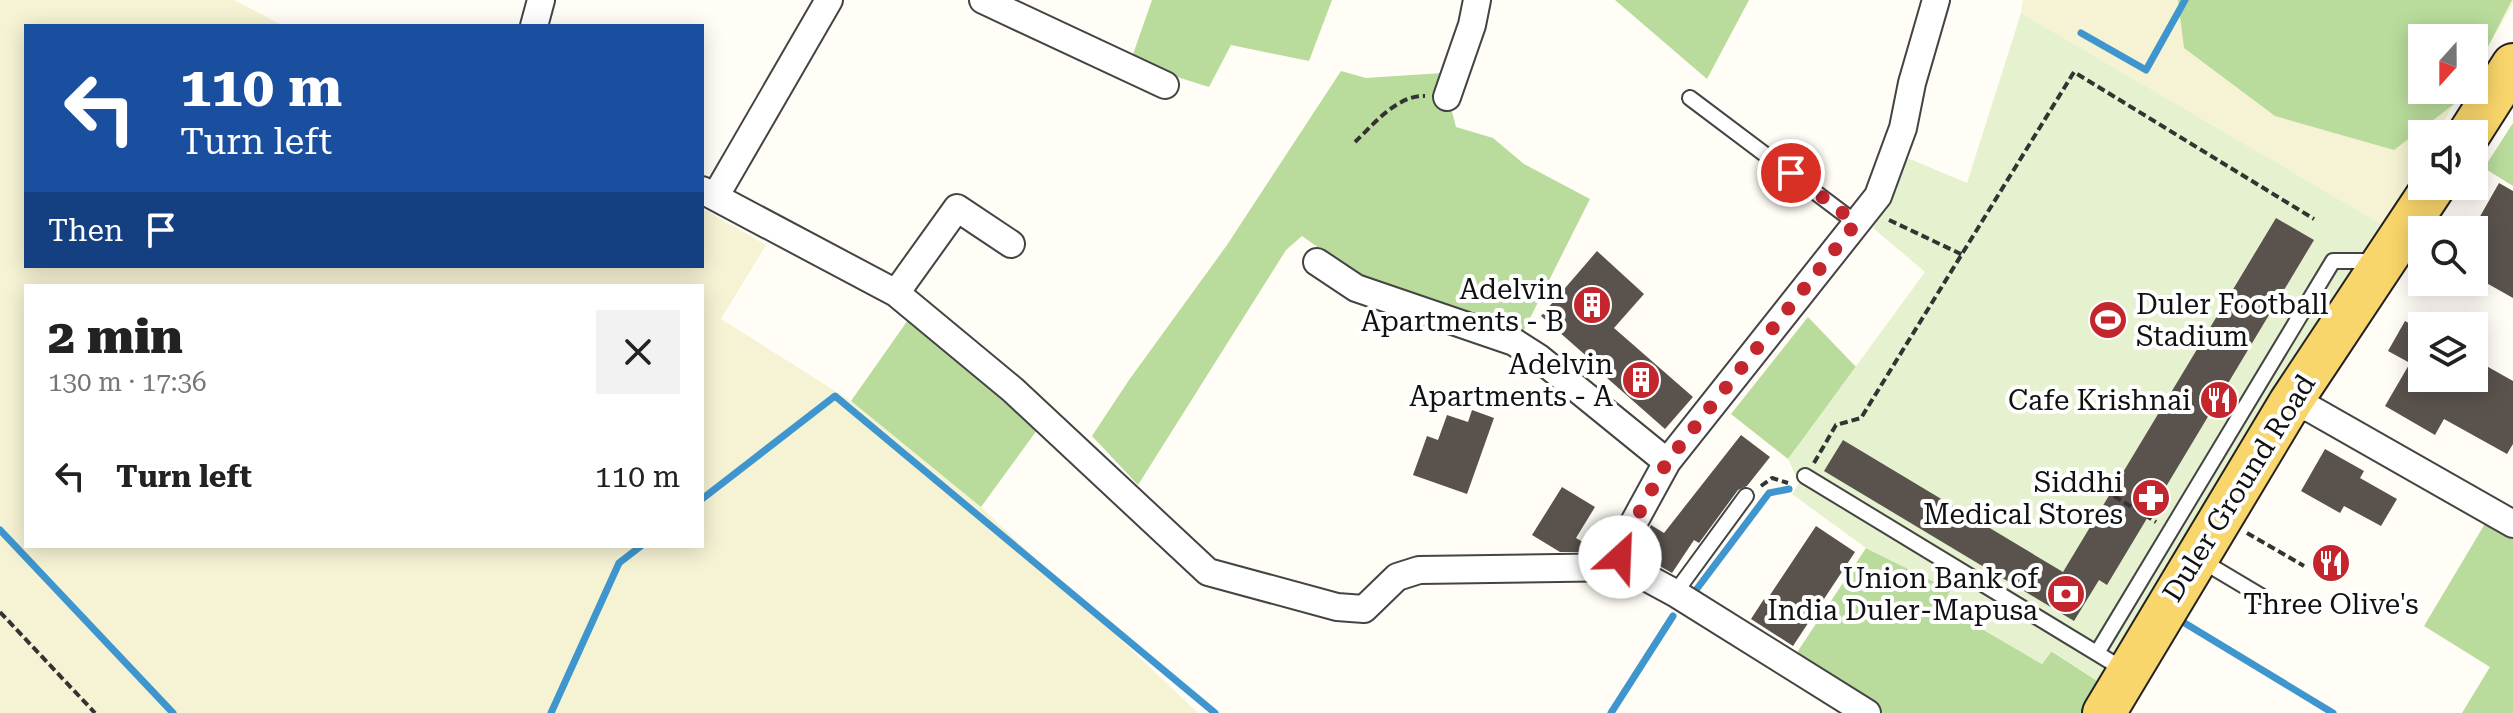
<!DOCTYPE html>
<meta charset="utf-8">
<style>
body{margin:0;font-family:"Roboto Serif",serif;background:#f2f2f2;color:#222;height:100vh;display:flex;flex-direction:column;font-size:30px;white-space:nowrap}
*{box-sizing:border-box;margin:0}
p{font-size:26px;color:#767676}
.icon{flex:none;width:44px;height:44px;fill:none;stroke:currentColor;stroke-width:2;stroke-linecap:round;stroke-linejoin:round}
.map{position:relative;flex:1;overflow:hidden}
.sheet{position:absolute;left:24px;top:284px;width:680px;height:264px;display:flex;flex-direction:column;background:#fff;border-radius:0px;box-shadow:0 4px 20px #0003}
.sheet>*{flex:none}
.hud{position:absolute;left:24px;top:24px;width:680px;height:244px;border-radius:0px;box-shadow:0 4px 20px #0003;background:#1a4fa0;color:#fff;overflow:hidden}
.needle{width:52px;rotate:201deg}
.tools{position:absolute;left:2408px;top:24px;display:grid;gap:16px}
.tools a{display:grid;place-items:center;width:80px;height:80px;border-radius:0px;background:#fff;box-shadow:0 4px 20px #0003;font-size:40px}
.pin{position:absolute;display:grid;place-items:center;width:68px;height:68px;color:#fff;margin:-34px;border:4px solid #fff;border-radius:50%;box-shadow:0 2px 8px #0007}
.me{position:absolute;width:88px;margin:-44px;rotate:25deg;stroke-linejoin:round;filter:drop-shadow(0 0 6px #0008)}
.turn{display:flex;align-items:center;gap:28px;height:168px;padding:0 24px;font-size:36px}
.turn .icon{width:104px;height:104px;stroke-width:2.5}
.turn b{display:block;font-size:56px;line-height:68px}
.then{display:flex;align-items:center;height:76px;padding:0 24px;background:#0003;gap:16px;font-size:30px}
.round{display:grid;place-items:center;flex:none;width:84px;height:84px;border-radius:0px;background:#f2f2f2}
.head{display:flex;align-items:center;justify-content:space-between;height:136px;padding:0 24px}
h1{font-size:48px;font-weight:800;line-height:60px}
ul{padding:0;list-style:none}
li{display:flex;align-items:center;gap:24px;height:112px;padding:0 24px}
li div{flex:1}
li b{display:block;font-size:30px}
li em{font-style:normal}
.map>svg:first-child{display:block}
.farmland{fill:#f6f3d4;fill-rule:evenodd}
.forest{fill:#b9dc9c}
.pitch{fill:#e6f2cf}
.lines{fill:none;stroke-linecap:round;stroke-linejoin:round}
.stream{stroke:#3f96cf;stroke-width:7}
.building{fill:#5a524d}
.lane-casing{stroke:#444;stroke-width:18}
.street-casing{stroke:#444;stroke-width:30}
.primary-casing{stroke:#222;stroke-width:46}
.path{stroke:#333;stroke-width:4;stroke-dasharray:8 4;stroke-linecap:butt}
.lane{stroke:#fff;stroke-width:14}
.street{stroke:#fff;stroke-width:26}
.primary{stroke:#f9d66b;stroke-width:42}
.route{stroke:#c4262e;stroke-width:14;stroke-dasharray:0 25.2}
.labels{text-anchor:middle;dominant-baseline:central;stroke-width:8;stroke-linejoin:round;paint-order:stroke}
.poi-label{font-size:28px;fill:#111;stroke:#fff;text-anchor:end}
.street-label{font-size:28px;fill:#111;stroke:#fff}
</style>
<div class="map">
<svg width="2513" height="713" viewBox="0 0 2513 713">
<rect width="100%" height="100%" fill="#fffdf5"/>
<path class="farmland" d="M0,0H234L284,26H26V266H702V208L766,245L721,319L851,401L981,507L1198,713H0ZM702,286V546H26V286Z
M2023,0H2513V4L2474,70V38H2422V90H2462L2436,134H2422V158L2383,225L2021,13Z"/>
<path class="forest" d="M1152,0H1332L1309,61L1231,45L1209,87L1171,75L1132,57Z
M1615,0H1749L1707,79Z
M2178,0H2512L2474,74V38H2422V90H2466L2462,98L2394,150L2275,116L2184,48Z
M1341,71L1366,78L1442,73L1456,127L1493,138L1524,164L1590,199L1521,336L1358,276L1302,236L1286,250L1138,485L1092,436L1129,380L1227,245Z
M2513,123V186L2484,168Z
M1808,317L1857,368L1788,459L1731,414Z
M908,320L1037,430L981,507L851,401Z
M2486,522L2513,538V713H2462L2490,667L2424,626Z
M1866,548L1951,590L1943,606L2042,664L2051,651L2102,684L2087,713H1883L1794,657Z"/>
<path class="pitch" d="M2021,13L2383,225L2102,684L2052,651L2042,664L1942,606L1951,590L1866,548L1792,494L1799,483L1788,459L1925,272L1873,228L1903,156L1967,183Z"/>
<g class="lines">
<path class="stream" d="M2081,33L2146,70L2185,0
M702,499L835,396L1215,713
M0,530L173,713
M1696,590L1769,493L1789,489
M2178,619L2333,713
M551,713L619,563L641,546
M1611,713L1673,616"/>
</g>
<path class="building" d="M2499,183L2513,191V298L2474,276V227Z
M2276,218L2314,240L2107,585L2099,580L2074,621L1824,471L1843,440L2063,572Z
M1597,251L1644,294L1614,328L1693,397L1665,429L1590,363L1592,361L1541,316Z
M2405,321L2422,330V378H2474V359L2513,381V444L2507,454L2444,419L2435,435L2385,406L2410,363L2388,351Z
M1472,410L1494,418L1467,494L1413,475L1427,436L1438,440L1447,415L1468,422Z
M1741,435L1770,457L1747,486L1738,490L1699,543L1694,540L1672,573L1637,553L1651,525L1664,533Z
M2325,449L2364,471L2360,478L2397,499L2381,526L2344,506L2340,513L2301,491Z
M1562,487L1595,507L1576,538L1590,546L1586,552H1560L1532,535Z
M1816,526L1855,552L1793,646L1751,619L1764,599L1766,601Z"/>
<g class="lines">
<defs>
<path id="lane" d="M1690,98L1856,223
M1805,476L2126,671
M2214,568L2261,596
M1675,593L1746,496
M2097,653L2333,261H2363L2374,265"/>
<path id="street" d="M983,0L1165,85
M534,26L541,0
M1447,97L1472,25L1477,0
M702,190L896,293L1013,390L1208,572L1337,607L1364,609L1397,577L1419,570L1627,567
M715,197L829,0
M1317,262L1356,288L1514,342L1539,358L1667,462
M896,293L957,208L1011,244
M2290,403L2311,409L2513,524
M1867,713L1675,593L1627,567L1620,557L1621,546L1667,462L1878,196L1903,128L1912,83L1936,0"/>
<path id="primary" d="M2469,134L2513,65
M2104,713L2290,403L2434,186"/>
</defs>
<use href="#lane" class="lane-casing"/>
<use href="#street" class="street-casing"/>
<use href="#primary" class="primary-casing"/>
<path class="path" d="M1355,142C1374,124 1397,95 1425,96
M1889,220L1963,255
M1814,463L1836,425L1861,418L2074,72L2314,219
M1761,486L1772,478L1788,483
M2114,496L2156,522
M2247,533L2304,566
M0,612L95,713"/>
<use href="#lane" class="lane"/>
<use href="#street" class="street"/>
<use href="#primary" class="primary"/>
</g>
<g class="lines">
<path class="route" d="M1620,557L1621,546L1667,462L1856,223L1791,173"/>
</g>
<defs>
<symbol id="building-disc" viewBox="-11 -11 22 22"><circle r="9.5" fill="#c4262e" stroke="#fff"/><path d="M-4-6H4V6H1V3H-1V6H-4ZM-2.5-4.3h1.7v1.8h-1.7ZM.8-4.3h1.7v1.8H.8ZM-2.5-1h1.7V.8h-1.7ZM.8-1h1.7V.8H.8Z" fill="#fff"/></symbol>
<symbol id="stadium-disc" viewBox="-11 -11 22 22"><circle r="9.5" fill="#c4262e" stroke="#fff"/><path d="M0-5a6.5 5 0 1 0 0 10a6.5 5 0 1 0 0-10ZM-3.5-1.8h7v3.6h-7Z" fill="#fff"/></symbol>
<symbol id="restaurant-disc" viewBox="-11 -11 22 22"><circle r="9.5" fill="#c4262e" stroke="#fff"/><path d="M-5-6h1v4h1v-4h1v4h1v-4h1v5L-1.5 .5V6h-2V.5L-5-1ZM5-6V6H3V1.5H1.5Q1.5-4 5-6Z" fill="#fff"/></symbol>
<symbol id="pharmacy-disc" viewBox="-11 -11 22 22"><circle r="9.5" fill="#c4262e" stroke="#fff"/><path d="M-2-6h4v4h4v4h-4v4h-4v-4h-4v-4h4Z" fill="#fff"/></symbol>
<symbol id="bank-disc" viewBox="-11 -11 22 22"><circle r="9.5" fill="#c4262e" stroke="#fff"/><path d="M-6-4H6V4H-6ZM0-2.3a2.3 2.3 0 1 0 0 4.6a2.3 2.3 0 1 0 0-4.6Z" fill="#fff"/></symbol>
</defs>
<g fill-rule="evenodd">
<use href="#building-disc" x="1570" y="283" width="44" height="44"/>
<use href="#stadium-disc" x="2086" y="298" width="44" height="44"/>
<use href="#building-disc" x="1619" y="358" width="44" height="44"/>
<use href="#restaurant-disc" x="2197" y="378" width="44" height="44"/>
<use href="#pharmacy-disc" x="2129" y="476" width="44" height="44"/>
<use href="#restaurant-disc" x="2309" y="541" width="44" height="44"/>
<use href="#bank-disc" x="2044" y="572" width="44" height="44"/>
</g>
<g class="labels">
<g class="poi-label">
<text x="1564" y="289">Adelvin<tspan x="1564" dy="32">Apartments - B</tspan></text>
<text x="2136" y="304" text-anchor="start">Duler Football<tspan x="2136" dy="32">Stadium</tspan></text>
<text x="1613" y="364">Adelvin<tspan x="1613" dy="32">Apartments - A</tspan></text>
<text x="2191" y="400">Cafe Krishnai</text>
<text x="2123" y="482">Siddhi<tspan x="2123" dy="32">Medical Stores</tspan></text>
<text x="2038" y="578">Union Bank of<tspan x="2038" dy="32">India Duler-Mapusa</tspan></text>
<text x="2331" y="604" text-anchor="middle">Three Olive's</text>
</g>
<g class="street-label">
<text transform="translate(2239 488) rotate(-58)">Duler Ground Road</text>
</g>
</g>
</svg>
<div class="tools">
<a><svg class="needle" viewBox="-14 -14 28 28"><path d="M0-13l5 13h-10z" fill="#e53935"/><path d="M0 13l5-13h-10z" fill="#767676"/></svg></a>
<a><svg class="icon" aria-label="sound" viewBox="0 0 24 24"><path d="M4 9h4l5-4v14l-5-4H4zM17 9q2 3 0 6"/></svg></a>
<a><svg class="icon" aria-label="search" viewBox="0 0 24 24"><circle cx="10" cy="10" r="6"/><path d="M15 15l6 6"/></svg></a>
<a><svg class="icon" aria-label="layers" viewBox="0 0 24 24"><path d="M12 4l9 5-9 5-9-5zM3 14l9 5 9-5"/></svg></a>
</div>
<div class="pin" style="left:1791px;top:173px;background:#d93025"><svg class="icon" aria-label="arrive" viewBox="0 0 24 24"><path d="M6 21V4h12l-3 4 3 4H6"/></svg></div>
<svg class="me" style="left:1620px;top:557px" viewBox="-20 -20 40 40"><circle r="19" fill="#fff"/><path d="M0-13L10 11 0 6-10 11z" fill="#c4262e"/></svg>
<div class="hud">
<div class="turn"><svg class="icon" aria-label="left" viewBox="0 0 24 24"><path d="M17 20v-9H6M10 6l-5 5 5 5"/></svg><div><b>110 m</b>Turn left</div></div>
<div class="then">Then<svg class="icon" aria-label="arrive" viewBox="0 0 24 24"><path d="M6 21V4h12l-3 4 3 4H6"/></svg></div>
</div>
<section class="sheet">
<div class="head"><div><h1>2 min</h1><p>130 m · 17:36</p></div><a class="round"><svg class="icon" aria-label="close" viewBox="0 0 24 24"><path d="M6 6l12 12M18 6L6 18"/></svg></a></div>
<ul>
<li><svg class="icon" aria-label="left" viewBox="0 0 24 24"><path d="M17 20v-9H6M10 6l-5 5 5 5"/></svg><div><b>Turn left</b></div><em>110 m</em></li>
</ul>
</section>
</div>
